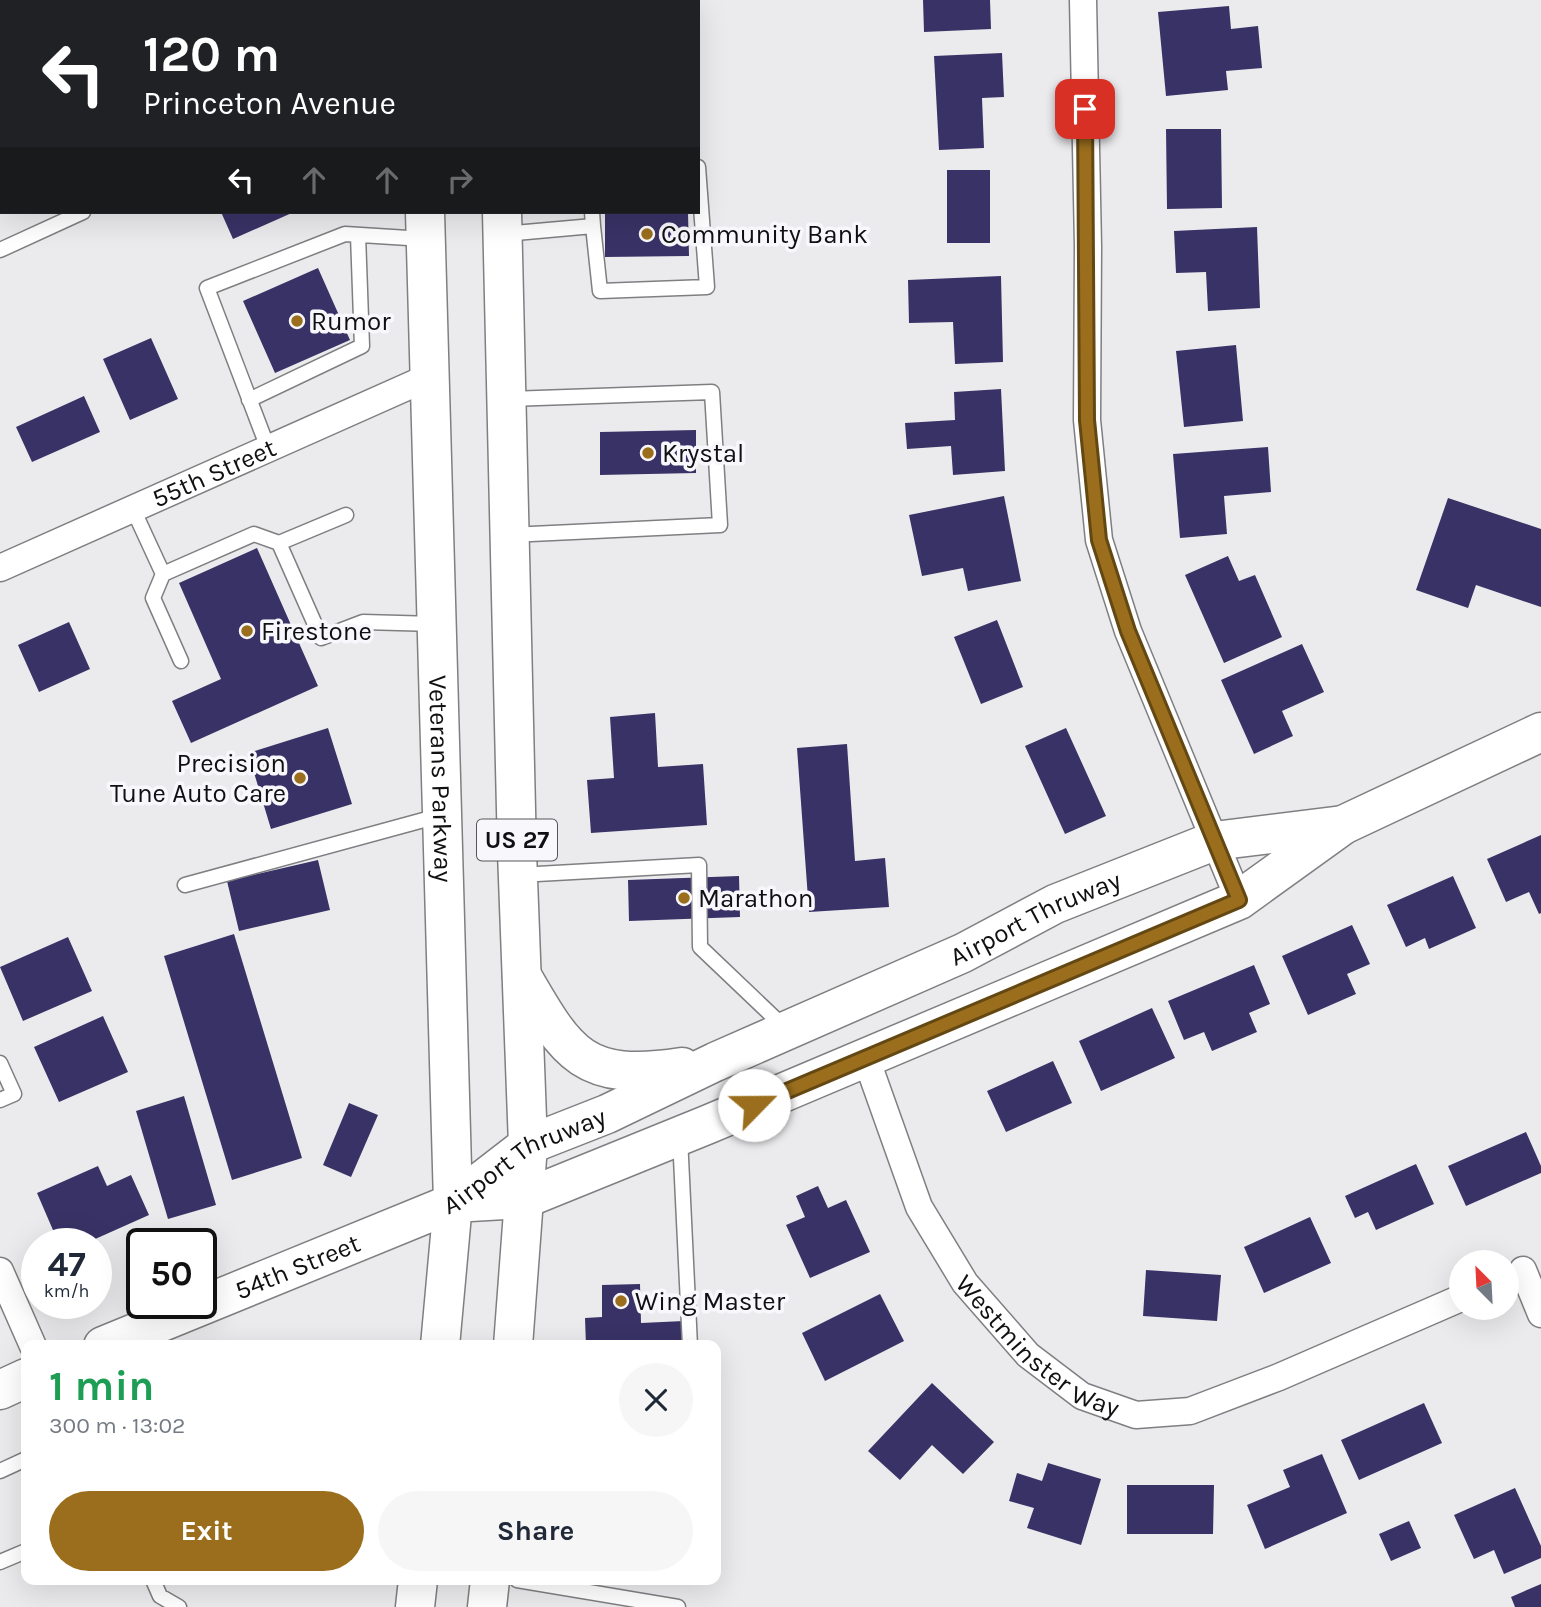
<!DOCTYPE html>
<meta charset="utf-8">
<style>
body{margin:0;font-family:Karla,sans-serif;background:#f6f6f7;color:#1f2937;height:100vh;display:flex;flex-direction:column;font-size:26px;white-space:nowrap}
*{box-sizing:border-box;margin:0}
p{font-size:23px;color:#747a83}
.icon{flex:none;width:38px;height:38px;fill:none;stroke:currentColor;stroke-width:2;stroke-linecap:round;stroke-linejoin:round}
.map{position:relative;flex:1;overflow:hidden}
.side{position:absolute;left:21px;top:1340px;width:700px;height:245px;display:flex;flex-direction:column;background:#fff;border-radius:14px;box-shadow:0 7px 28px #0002}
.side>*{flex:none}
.guide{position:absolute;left:0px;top:0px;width:700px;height:214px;box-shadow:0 7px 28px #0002;background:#202124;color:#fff;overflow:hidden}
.needle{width:46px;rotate:336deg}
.buttons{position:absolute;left:1449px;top:1250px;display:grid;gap:14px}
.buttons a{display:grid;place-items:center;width:70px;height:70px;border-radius:50%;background:#fff;box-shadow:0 7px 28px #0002;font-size:35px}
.speed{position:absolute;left:21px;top:1228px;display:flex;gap:14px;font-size:35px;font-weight:700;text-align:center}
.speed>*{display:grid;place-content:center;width:91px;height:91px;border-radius:50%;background:#fff;box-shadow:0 7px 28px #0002;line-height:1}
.speed small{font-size:18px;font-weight:400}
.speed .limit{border:4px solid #111;border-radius:10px;background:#fff;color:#111}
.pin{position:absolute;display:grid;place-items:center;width:60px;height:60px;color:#fff;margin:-30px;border-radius:14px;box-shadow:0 4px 10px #0006}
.me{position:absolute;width:77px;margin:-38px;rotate:67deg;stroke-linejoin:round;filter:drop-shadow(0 0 5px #0008)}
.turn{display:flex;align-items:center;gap:24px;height:147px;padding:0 28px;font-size:32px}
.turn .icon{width:91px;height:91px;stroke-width:2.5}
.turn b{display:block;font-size:49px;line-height:60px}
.lanes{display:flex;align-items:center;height:66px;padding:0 28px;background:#0003;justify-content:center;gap:35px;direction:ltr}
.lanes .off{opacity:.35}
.round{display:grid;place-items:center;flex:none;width:74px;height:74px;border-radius:37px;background:#f6f6f7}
.head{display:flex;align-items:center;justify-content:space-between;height:119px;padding:0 28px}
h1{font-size:42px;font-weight:700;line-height:52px;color:#1e9e55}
.cta{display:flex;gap:14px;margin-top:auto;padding:14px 28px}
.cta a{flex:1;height:80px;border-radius:42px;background:#9a6e1d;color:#fff;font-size:28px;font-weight:700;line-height:80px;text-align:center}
.cta a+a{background:#f6f6f7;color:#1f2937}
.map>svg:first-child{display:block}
.building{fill:#393266}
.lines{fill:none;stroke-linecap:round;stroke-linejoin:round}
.lane-casing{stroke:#7f7f82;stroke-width:17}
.street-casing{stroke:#7f7f82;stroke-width:29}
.secondary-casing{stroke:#7f7f82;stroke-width:41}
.primary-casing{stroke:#7f7f82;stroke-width:41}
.lane{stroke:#fff;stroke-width:14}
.street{stroke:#fff;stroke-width:26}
.secondary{stroke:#fff;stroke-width:38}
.primary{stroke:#fff;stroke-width:38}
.route-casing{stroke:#644813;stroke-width:18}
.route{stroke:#9a6e1d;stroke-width:12}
.poi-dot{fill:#9a6e1d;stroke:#f8f8fc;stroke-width:2.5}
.labels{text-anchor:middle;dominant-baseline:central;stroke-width:7;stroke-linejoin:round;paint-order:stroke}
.shield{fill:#f8f8fc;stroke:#565658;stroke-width:2}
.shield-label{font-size:24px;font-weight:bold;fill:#101012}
.poi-label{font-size:26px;fill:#101012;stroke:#f8f8fc;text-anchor:start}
.street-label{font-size:26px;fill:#101012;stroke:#f8f8fc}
</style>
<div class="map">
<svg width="1541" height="1607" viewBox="0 0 1541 1607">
<rect width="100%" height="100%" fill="#ebebee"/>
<path class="building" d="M923,0H990L991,29L924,32Z
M1229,6L1231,29L1258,26L1262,68L1226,71L1228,90L1166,96L1158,12Z
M1002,53L1004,97L982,98L984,148L939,150L934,56Z
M1166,129H1221L1222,208L1167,209Z
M947,170H990V243H947Z
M221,212H294L233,239Z
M605,212H688L689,256L605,257Z
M1257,227L1260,308L1208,311L1206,272L1176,273L1174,231Z
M318,268L350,340L275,373L243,301Z
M1001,276L1003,362L955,364L953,322L909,323L908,280Z
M151,338L178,399L130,420L103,359Z
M1236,345L1243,421L1184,427L1176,351Z
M1001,389L1005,471L953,475L951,446L907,449L905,423L955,420L954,392Z
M84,396L100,432L32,462L16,427Z
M696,430V473L600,475V432Z
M1268,447L1271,492L1224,496L1227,534L1180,538L1173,454Z
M1004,496L1021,581L968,591L963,568L922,576L909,515Z
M1448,498L1541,529V607L1476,585L1468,608L1416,590Z
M257,548L318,686L191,743L172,701L221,679L179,583Z
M1228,556L1239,581L1255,575L1282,637L1224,663L1185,575Z
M997,620L1023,687L981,704L954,637Z
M69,622L90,669L39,692L18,645Z
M1302,644L1324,692L1282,711L1293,736L1254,754L1221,680Z
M655,713L658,767L703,764L707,825L591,833L587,780L614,778L610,717Z
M328,728L352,804L271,829L248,753Z
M1066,728L1106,816L1065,834L1025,746Z
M847,744L855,861L885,858L889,907L809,912L797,748Z
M1541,835V913L1539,914L1529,892L1506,902L1487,859Z
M318,860L330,910L239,931L227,881Z
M739,876L740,917L629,921L628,880Z
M1453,876L1476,928L1429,949L1425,938L1406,947L1387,905Z
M1352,925L1370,964L1347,974L1356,994L1308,1015L1282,956Z
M234,934L302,1158L232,1180L164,956Z
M68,937L92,991L23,1021L0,967Z
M1254,965L1270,1004L1249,1013L1257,1032L1212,1051L1204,1032L1184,1040L1168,1001Z
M1152,1008L1175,1058L1101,1091L1079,1041Z
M103,1016L128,1072L59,1102L34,1047Z
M1053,1061L1072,1103L1006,1132L987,1091Z
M184,1096L216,1205L168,1219L136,1111Z
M349,1103L378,1115L351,1177L323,1165Z
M1526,1132L1541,1166V1173L1466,1206L1448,1166Z
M1416,1164L1434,1204L1376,1230L1368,1212L1355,1218L1345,1196Z
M98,1166L107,1186L131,1175L149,1215L84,1244H59L37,1193Z
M818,1186L828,1208L846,1200L870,1252L810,1278L786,1225L805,1217L796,1196Z
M1310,1217L1331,1263L1264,1293L1244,1247Z
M1146,1270L1221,1275L1217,1321L1143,1316Z
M640,1284L641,1323L684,1321L685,1346H586L585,1318L602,1317V1285Z
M880,1294L904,1341L825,1381L802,1333Z
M932,1383L994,1442L963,1474L932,1445L900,1480L868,1451Z
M1424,1403L1442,1443L1359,1480L1341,1440Z
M1322,1454L1347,1513L1265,1549L1247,1505L1290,1487L1283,1470Z
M1048,1463L1101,1479L1081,1545L1027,1528L1034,1508L1009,1501L1017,1473L1042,1481Z
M1127,1485H1214L1213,1534H1127Z
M1515,1488L1541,1546V1558L1504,1574L1494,1550L1474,1559L1454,1515Z
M1409,1521L1421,1548L1391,1561L1379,1534Z
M1541,1584V1607H1515L1511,1597Z"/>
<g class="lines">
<defs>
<path id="lane" d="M6,0L7,2
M683,0V2
M272,2L273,0
M0,104L2,99
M593,226L600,291L707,287L698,167
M504,234L593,226L592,212
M0,250L83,212
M509,399L712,392L720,525L510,535
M249,400L362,346L358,235
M268,448L207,288L345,234L424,239
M133,509L163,574
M279,543L321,638L363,622L435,624
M181,661L153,598L163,574L254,534L279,543L346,515
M519,875L699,865L700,947L784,1027
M185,885L442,815
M0,1063L14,1094L0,1100
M680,1137L690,1346
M0,1471L26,1459
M0,1562L26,1551
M153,1580L160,1596L179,1607
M517,1580L678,1607"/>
<g id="street">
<path d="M1083,0L1088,246L1087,420L1099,540L1128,631L1239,900"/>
<path id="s1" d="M0,568L429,377"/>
<path id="s2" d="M866,1058L919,1207L965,1283L1028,1355L1082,1396L1136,1415L1190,1411L1279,1377L1461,1298"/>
<path d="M1523,1270L1541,1314"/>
<path d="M0,1271L33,1346"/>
</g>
<g id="secondary">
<path d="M522,976C568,1056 584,1082 682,1067"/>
<path d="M453,1203L524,1199L709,1124L1239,900L1343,825L1541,732"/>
<path id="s3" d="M103,1346L453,1203L528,1145L607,1114L715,1062L963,953L1055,904L1214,841L1343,825"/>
<path d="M0,1390L26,1378"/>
</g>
<g id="primary">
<path d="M420,0V2"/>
<path d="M500,0V2"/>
<path id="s4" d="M425,212L453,1203L440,1346"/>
<path d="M502,212L517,852L528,1145L513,1346"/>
<path d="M415,1607L418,1580"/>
<path d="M487,1607L490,1580"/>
</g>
</defs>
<use href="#lane" class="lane-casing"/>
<use href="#street" class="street-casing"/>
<use href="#secondary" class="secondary-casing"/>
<use href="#primary" class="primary-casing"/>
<use href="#lane" class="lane"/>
<use href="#street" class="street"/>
<use href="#secondary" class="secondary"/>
<use href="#primary" class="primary"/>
</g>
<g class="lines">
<defs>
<path id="route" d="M754,1105L1239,900L1128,631L1099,540L1087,420L1085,109"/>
</defs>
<use href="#route" class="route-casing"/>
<use href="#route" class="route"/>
</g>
<g class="poi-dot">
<circle cx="647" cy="234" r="7"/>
<circle cx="297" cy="321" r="7"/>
<circle cx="648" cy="453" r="7"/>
<circle cx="247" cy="631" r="7"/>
<circle cx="300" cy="778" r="7"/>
<circle cx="684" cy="898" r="7"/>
<circle cx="621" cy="1301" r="7"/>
</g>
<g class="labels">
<rect class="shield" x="477" y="819.5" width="80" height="41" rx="5"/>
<g class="shield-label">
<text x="517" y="840">US 27</text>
</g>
<g class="poi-label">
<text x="661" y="234">Community Bank</text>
<text x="311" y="321">Rumor</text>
<text x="662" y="453">Krystal</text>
<text x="261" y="631">Firestone</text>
<text x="286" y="763" text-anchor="end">Precision<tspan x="286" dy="30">Tune Auto Care</tspan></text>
<text x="698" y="898">Marathon</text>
<text x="635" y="1301">Wing Master</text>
</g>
<g class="street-label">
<text stroke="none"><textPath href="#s1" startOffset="234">55th Street</textPath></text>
<text stroke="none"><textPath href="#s4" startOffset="567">Veterans Parkway</textPath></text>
<text stroke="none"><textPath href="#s3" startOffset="1029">Airport Thruway</textPath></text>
<text stroke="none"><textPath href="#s3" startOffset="462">Airport Thruway</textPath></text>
<text stroke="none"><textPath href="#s3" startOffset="210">54th Street</textPath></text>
<text stroke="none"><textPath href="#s2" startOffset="345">Westminster Way</textPath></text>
</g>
</g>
</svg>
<div class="buttons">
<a><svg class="needle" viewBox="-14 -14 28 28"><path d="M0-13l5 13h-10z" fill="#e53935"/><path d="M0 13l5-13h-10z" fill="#747a83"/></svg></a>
</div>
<div class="speed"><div>47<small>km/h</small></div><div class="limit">50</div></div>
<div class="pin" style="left:1085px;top:109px;background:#d93025"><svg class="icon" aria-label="arrive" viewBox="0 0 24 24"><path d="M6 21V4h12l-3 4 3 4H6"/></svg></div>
<svg class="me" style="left:754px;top:1105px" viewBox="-20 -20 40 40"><circle r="19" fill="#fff"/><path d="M0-13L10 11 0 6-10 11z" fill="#9a6e1d"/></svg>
<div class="guide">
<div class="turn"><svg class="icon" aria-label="left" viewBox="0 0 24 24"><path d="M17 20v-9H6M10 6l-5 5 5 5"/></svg><div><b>120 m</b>Princeton Avenue</div></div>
<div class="lanes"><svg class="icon" aria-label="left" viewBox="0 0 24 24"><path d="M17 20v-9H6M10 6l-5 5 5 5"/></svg><svg class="icon off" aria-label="ahead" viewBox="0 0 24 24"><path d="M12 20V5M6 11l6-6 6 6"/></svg><svg class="icon off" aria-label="ahead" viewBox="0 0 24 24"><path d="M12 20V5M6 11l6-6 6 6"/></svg><svg class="icon off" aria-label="right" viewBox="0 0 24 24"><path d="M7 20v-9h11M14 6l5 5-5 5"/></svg></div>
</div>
<section class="side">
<div class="head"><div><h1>1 min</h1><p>300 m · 13:02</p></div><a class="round"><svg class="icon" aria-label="close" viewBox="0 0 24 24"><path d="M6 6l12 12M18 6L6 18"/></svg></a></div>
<div class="cta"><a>Exit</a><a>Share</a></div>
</section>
</div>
